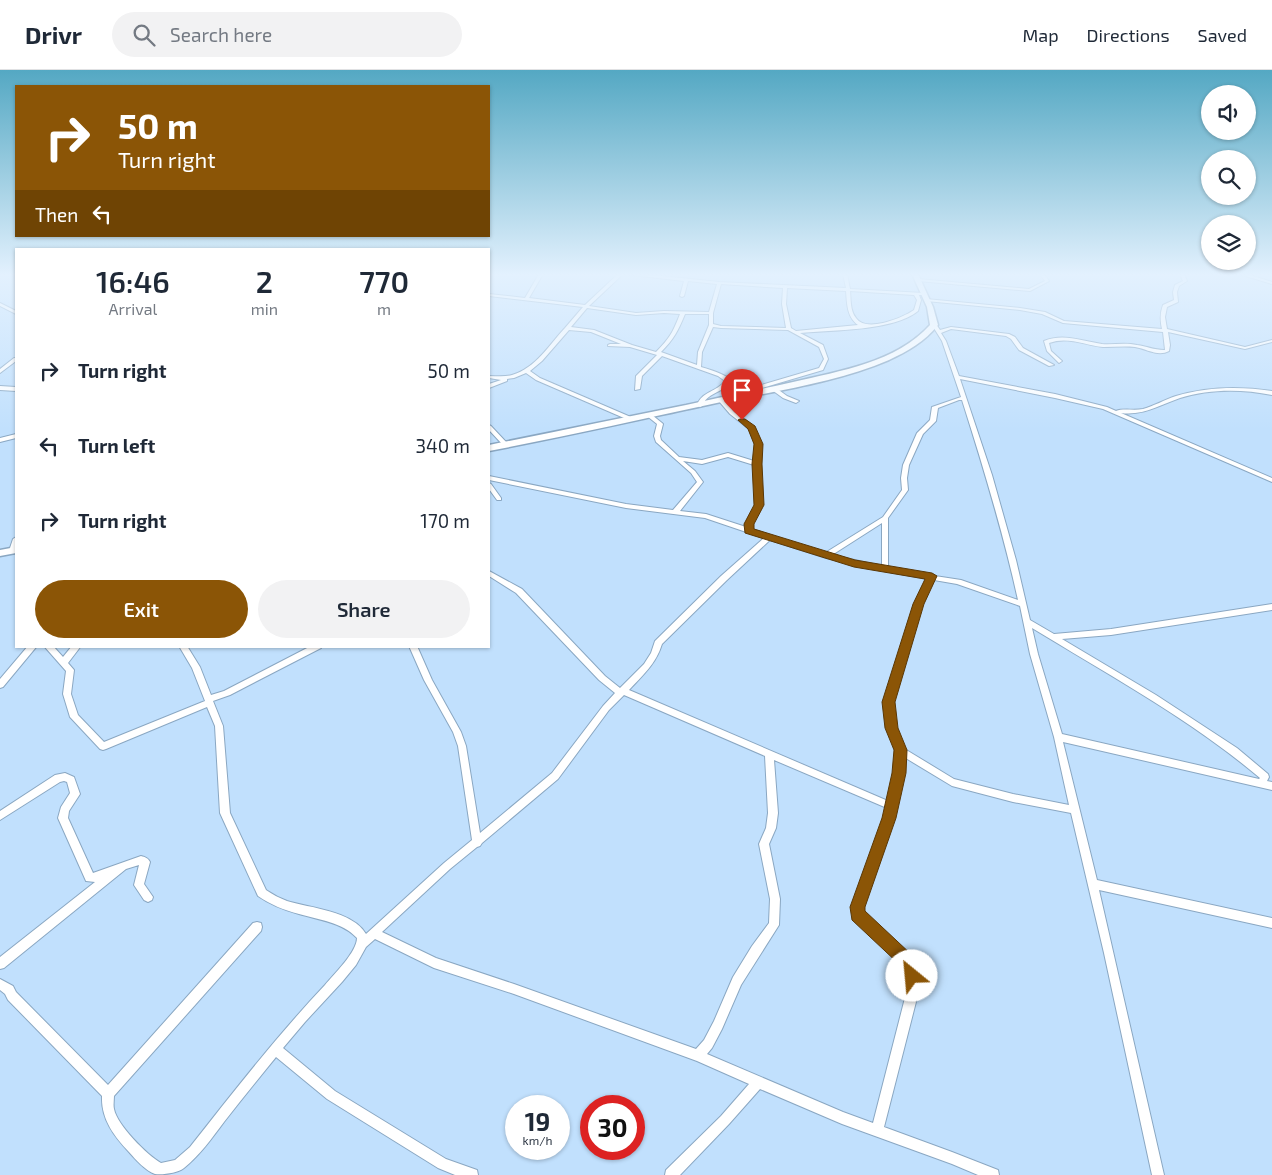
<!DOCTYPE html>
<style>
body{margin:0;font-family:"Exo 2",sans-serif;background:#f2f2f3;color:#1f2937;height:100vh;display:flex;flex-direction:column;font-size:19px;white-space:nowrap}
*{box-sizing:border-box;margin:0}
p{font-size:16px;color:#747a83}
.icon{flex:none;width:28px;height:28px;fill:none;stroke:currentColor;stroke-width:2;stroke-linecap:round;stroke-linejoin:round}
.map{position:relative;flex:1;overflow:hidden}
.details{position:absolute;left:15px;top:178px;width:475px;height:400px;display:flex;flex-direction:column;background:#fff;border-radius:0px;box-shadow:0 1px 4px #0004}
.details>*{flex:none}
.top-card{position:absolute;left:15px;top:15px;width:475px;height:152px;border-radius:0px;box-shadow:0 1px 4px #0004;background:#8b5506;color:#fff;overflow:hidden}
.controls{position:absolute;left:1201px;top:15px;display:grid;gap:10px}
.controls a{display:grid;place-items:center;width:55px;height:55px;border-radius:50%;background:#fff;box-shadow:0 1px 4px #0004;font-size:25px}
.speed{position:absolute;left:505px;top:1025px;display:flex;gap:10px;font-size:25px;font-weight:700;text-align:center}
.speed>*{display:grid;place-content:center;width:65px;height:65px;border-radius:50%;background:#fff;box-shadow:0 1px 4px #0004;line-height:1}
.speed small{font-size:12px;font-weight:400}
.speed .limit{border:8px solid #d22;background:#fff;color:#111}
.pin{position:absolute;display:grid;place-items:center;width:42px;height:42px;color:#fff;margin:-51px -21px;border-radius:50% 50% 50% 0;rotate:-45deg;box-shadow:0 0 5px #0007}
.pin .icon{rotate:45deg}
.me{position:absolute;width:55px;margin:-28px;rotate:332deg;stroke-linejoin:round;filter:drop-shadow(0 0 4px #0008)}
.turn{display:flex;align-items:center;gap:18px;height:105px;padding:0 20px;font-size:22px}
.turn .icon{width:65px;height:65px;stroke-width:2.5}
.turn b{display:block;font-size:35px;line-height:42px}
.then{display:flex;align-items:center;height:48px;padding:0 20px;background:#0003;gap:10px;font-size:19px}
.eta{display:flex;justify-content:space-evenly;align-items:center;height:85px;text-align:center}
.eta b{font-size:30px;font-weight:600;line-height:35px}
.primary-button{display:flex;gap:10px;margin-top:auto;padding:10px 20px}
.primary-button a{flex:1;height:58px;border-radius:30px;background:#8b5506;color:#fff;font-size:20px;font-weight:600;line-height:58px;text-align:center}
.primary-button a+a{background:#f2f2f3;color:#1f2937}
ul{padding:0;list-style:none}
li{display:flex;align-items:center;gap:15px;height:75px;padding:0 20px}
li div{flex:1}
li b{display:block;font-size:19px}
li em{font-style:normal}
header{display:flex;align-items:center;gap:30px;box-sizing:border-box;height:70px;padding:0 25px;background:#fff;border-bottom:1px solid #e0e1e3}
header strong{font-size:24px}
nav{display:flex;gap:28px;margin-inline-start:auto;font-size:18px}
.search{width:350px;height:45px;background:#f2f2f3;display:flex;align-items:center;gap:12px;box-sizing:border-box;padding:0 18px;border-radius:28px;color:#747a83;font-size:19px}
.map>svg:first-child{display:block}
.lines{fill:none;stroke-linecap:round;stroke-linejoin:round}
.street-casing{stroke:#8aa7c2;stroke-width:2}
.secondary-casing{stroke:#8aa7c2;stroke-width:3}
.street{fill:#fff;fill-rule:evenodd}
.secondary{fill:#fff;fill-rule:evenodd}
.route{fill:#8b5506;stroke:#5a3704}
</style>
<header>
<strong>Drivr</strong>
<div class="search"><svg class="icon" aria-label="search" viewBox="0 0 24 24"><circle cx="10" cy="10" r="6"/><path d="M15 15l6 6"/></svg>Search here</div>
<nav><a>Map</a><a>Directions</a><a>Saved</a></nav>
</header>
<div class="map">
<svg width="1272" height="1105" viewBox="0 0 1272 1105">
<rect width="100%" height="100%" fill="#c1e0fd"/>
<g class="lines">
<defs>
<path id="street" d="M539,204H543L529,228L585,235L618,204H623L589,236L636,243L664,241L709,242L717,214L688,211L684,226L682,227L680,226L684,211L623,204H643L719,212L846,218L843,204H847L850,219L924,223L926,224L924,225H919L921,230L918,241C894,261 832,260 800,263L823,275L828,289L823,300L762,318L748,326L745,324L749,321L737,319L729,313C719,325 708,322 702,336L700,337L697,335C702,321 717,322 725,311L718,306L662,286L642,306L640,319L635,320L636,306L657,285L630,277L608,276V275L610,274H621L591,262L569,260L542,291L530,301L540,308L633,348L634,349L631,351L536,310L526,303L514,308L507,309V311L489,318V314L501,310L489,308V306C497,306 505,307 512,305C536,298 549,275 565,258C571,251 577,244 583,237L489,226V224L525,228ZM721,214L783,218L782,234L786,258L721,256L713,254V243ZM787,218L846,221C847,234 847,247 858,255L796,261L791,258L786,234ZM850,221L914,225L917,230L914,240C902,248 866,263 856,248C850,241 851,230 850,221ZM587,238L636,245L664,243L680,244C673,262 670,268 656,282L632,275L594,260L571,257ZM685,244H709V255L698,282L697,295L661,282C674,269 678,261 685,244ZM713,257L721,258L788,260L819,277L824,289L819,298L758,316C744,324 733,309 721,304C715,301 708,299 701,297L702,282Z
M1040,204H1044L1049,211L1030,221L918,211L916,210L918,209L1029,219L1045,211Z
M1180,204H1184L1187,211L1179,216L1177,222L1178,232L1167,237L1165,247L1167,259L1245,277L1272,270V272L1245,279L1168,262L1170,275L1169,281C1158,287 1147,279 1135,277C1125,276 1114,277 1103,277C1085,275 1067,266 1049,273L1051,281L1062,291L1059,293L1047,281L1044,271C1064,263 1081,271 1102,274C1113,275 1125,272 1137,275C1146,276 1154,280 1164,280H1165L1163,262L1063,253L1042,244L1020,240L926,231L924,230L926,229L1020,238L1045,242L1064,251L1162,259C1160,250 1160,243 1163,235L1174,230L1173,222L1175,215L1183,211Z
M1239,204H1247L1272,212V214Z
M0,233L16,241V244L0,236Z
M932,254H936L940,260L951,257L1009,264L1015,267L1023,278L1054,295L1049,296L1019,280L1011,269L1006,266L951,259L941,263L946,271L959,306L1055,324L1107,337L1116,341C1123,338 1134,341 1143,339C1154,336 1164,330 1176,326C1206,317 1240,316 1272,321V325C1242,319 1209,319 1180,328C1160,335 1143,346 1121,343L1272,408V412L1103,339L1055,328L960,309L992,405L1016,490L1030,550L1054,564L1111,559L1272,534V540L1111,565L1062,569L1156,625L1237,678L1268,704L1269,707L1267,711L1272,712V720L1063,672L1097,810L1272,848V858L1099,820L1164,1105H1152L1104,883L1071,743L1013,732L952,716L904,687C903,727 888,765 876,802C873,810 862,835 863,842C890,869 918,879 918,924L884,1057L952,1082L998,1100L999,1105H978L952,1094L842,1054L760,1019L729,1054L680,1105H665L666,1100L721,1046L749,1014L697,991L514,924L434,898L375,869L366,877L356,895L342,912L305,952L283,978L335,1021L446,1089L477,1100L478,1105H455L438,1098L327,1029L276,987C259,1008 241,1030 224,1052C212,1068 200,1085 184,1098C178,1103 163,1105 155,1104C146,1101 136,1090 129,1082C114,1066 101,1049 102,1026L8,930L5,924L0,920V909L13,916L16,922L108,1015L253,853L257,852L261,853L262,857L261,861L114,1026C114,1030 113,1035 114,1039C117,1055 147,1085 161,1093L175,1090L190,1077C234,1021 277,966 325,915C334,904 357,882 357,868C342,852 319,850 299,844C284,840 271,835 258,826L220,743L215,656L207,637L106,679L103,680L100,679L70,647L63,624L66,601L44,576H53L63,587L72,576H81L68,593L74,600L71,624L78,645L104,672L205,631L192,598L179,576H187L200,597L211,625L224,621L311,576H322L321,578L230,625L213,631L223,656L230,743L266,820C272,824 279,828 287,831C310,838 353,841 366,864L444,793L472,770L458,676L453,662L424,610L409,576H417L432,610L461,662L466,676L480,763L552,703L603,636L615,623L599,610L516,523L489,506V501L522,519L605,606L620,618L644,594L651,583L655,571L721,506L764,468L705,448L626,438L489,410V406L626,434L673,440L697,412L691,403L656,372L654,366L657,354L647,346L650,344L652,345L662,353L663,354L660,366L661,370L679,387L702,390L728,383L754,391L755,374L749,359L730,344L718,330L721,328L723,329L734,342L754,357L761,374L760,394L762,435L752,454V459L825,483L883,447L902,420L901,408L903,395L917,363L930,350L932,337L961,327L942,271L932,255ZM959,330H962C983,396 1003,462 1018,530L961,510L935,506L932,504L929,505L888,497V448L908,420L907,408L909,395L923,364L936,351L938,338ZM728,387L754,395L756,435L746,454V457L706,444L680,441L703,412L695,401L683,391L702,394ZM882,453V496L832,485ZM770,470L826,488L885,501L927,509L914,534L885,633L887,657L896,680L895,703L888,731L629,620C642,606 656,594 662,574L727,510ZM934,510L957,514L1020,536L1030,584L1054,667L1069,735L1013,724L954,709L903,678L895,657L893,633L922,534ZM1032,558C1109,605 1190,649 1260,708L1259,709L1062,664L1038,584ZM624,625L765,686L768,743L766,758L759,774L770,829L769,853L752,876L733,907L714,951L704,970L696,979L514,914L436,888L382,862L450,799L477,777L480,776L482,773L558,709L609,640ZM774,690L887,738L884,748C876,772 869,797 859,820C857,826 852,832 852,838C851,853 895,879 903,898C907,906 907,915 906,924L873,1053L843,1042L707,984L712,978L722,959L741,915L779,855L780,829L769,774L776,758L778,743Z
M14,288H16V291L0,303V299Z
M0,316L16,317V321L0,320Z
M772,318H776L787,326L799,331L796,333L783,328L772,320Z
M489,355L491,356L507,373V375H503L489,360Z
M16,364V368L0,372V368Z
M489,413L491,414L501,428V430H497L489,419Z
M16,467L15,481L12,483H10L9,481L13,469Z
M28,576H37L3,617L0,618V609Z
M65,703L74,707L80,724L69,741L68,748L93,803L141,786C145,787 148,788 150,792L144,814L153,827L152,830L148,832L144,830L134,815L139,795L126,799L4,898L0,899V887L95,812L86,811L58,748L61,737L70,723L67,712L64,711L60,712L0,750V741L55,705Z"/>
<path id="secondary" d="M912,204H918L933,237L938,255C924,272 908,281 889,290C835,313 770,322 712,334C638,350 563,367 489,381V375C555,362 620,348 686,335C721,327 757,320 793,312C840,301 897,292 930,255L927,237Z
M16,477V483L0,486V480Z"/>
</defs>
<use href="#street" class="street-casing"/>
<use href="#secondary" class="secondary-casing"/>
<use href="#street" class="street"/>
<use href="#secondary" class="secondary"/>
</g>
<linearGradient id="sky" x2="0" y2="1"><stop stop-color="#54a8c3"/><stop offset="0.57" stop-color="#e3f1fe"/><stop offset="1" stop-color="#e3f1fe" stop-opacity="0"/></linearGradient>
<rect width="1272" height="359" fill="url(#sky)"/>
<path class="route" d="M740,349H745L755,356L763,374L762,394L764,435L754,454V459L855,490L932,503L937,506L924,534L895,632L898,658L907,680L906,703L896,748L865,837V841L913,886L920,906L918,911L912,914L906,911L901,896L852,850L850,837L882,748L892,703L894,680L885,658L882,632L913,534L925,509L854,497L745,463L744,454L754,435L752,394L754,374L748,359L738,350Z"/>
</svg>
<div class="controls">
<a><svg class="icon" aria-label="sound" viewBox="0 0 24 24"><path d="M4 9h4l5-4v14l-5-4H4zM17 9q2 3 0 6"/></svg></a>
<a><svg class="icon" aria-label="search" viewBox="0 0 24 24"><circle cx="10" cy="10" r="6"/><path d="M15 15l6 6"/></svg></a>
<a><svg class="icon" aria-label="layers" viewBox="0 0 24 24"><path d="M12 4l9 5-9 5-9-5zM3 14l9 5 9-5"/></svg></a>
</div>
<div class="speed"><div>19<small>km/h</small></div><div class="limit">30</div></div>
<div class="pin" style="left:742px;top:350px;background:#d93025"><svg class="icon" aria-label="arrive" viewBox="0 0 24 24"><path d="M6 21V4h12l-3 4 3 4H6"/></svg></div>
<svg class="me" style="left:912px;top:906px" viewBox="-20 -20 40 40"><circle r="19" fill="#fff"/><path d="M0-13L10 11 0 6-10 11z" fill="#8b5506"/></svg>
<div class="top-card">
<div class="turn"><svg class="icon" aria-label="right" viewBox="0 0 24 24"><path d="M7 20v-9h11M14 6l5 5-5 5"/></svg><div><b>50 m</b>Turn right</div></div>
<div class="then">Then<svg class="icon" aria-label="left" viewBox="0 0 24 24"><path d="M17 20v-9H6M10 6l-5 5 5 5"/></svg></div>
</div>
<section class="details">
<div class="eta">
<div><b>16:46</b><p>Arrival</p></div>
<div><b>2</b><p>min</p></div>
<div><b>770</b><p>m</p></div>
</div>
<ul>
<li><svg class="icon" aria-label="right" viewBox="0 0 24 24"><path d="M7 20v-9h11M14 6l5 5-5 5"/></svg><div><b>Turn right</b></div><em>50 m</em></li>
<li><svg class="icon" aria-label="left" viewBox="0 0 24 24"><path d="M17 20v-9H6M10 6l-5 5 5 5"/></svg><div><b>Turn left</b></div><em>340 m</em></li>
<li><svg class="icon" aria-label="right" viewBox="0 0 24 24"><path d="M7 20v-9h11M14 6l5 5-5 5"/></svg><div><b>Turn right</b></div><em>170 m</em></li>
</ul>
<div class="primary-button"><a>Exit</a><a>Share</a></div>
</section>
</div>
